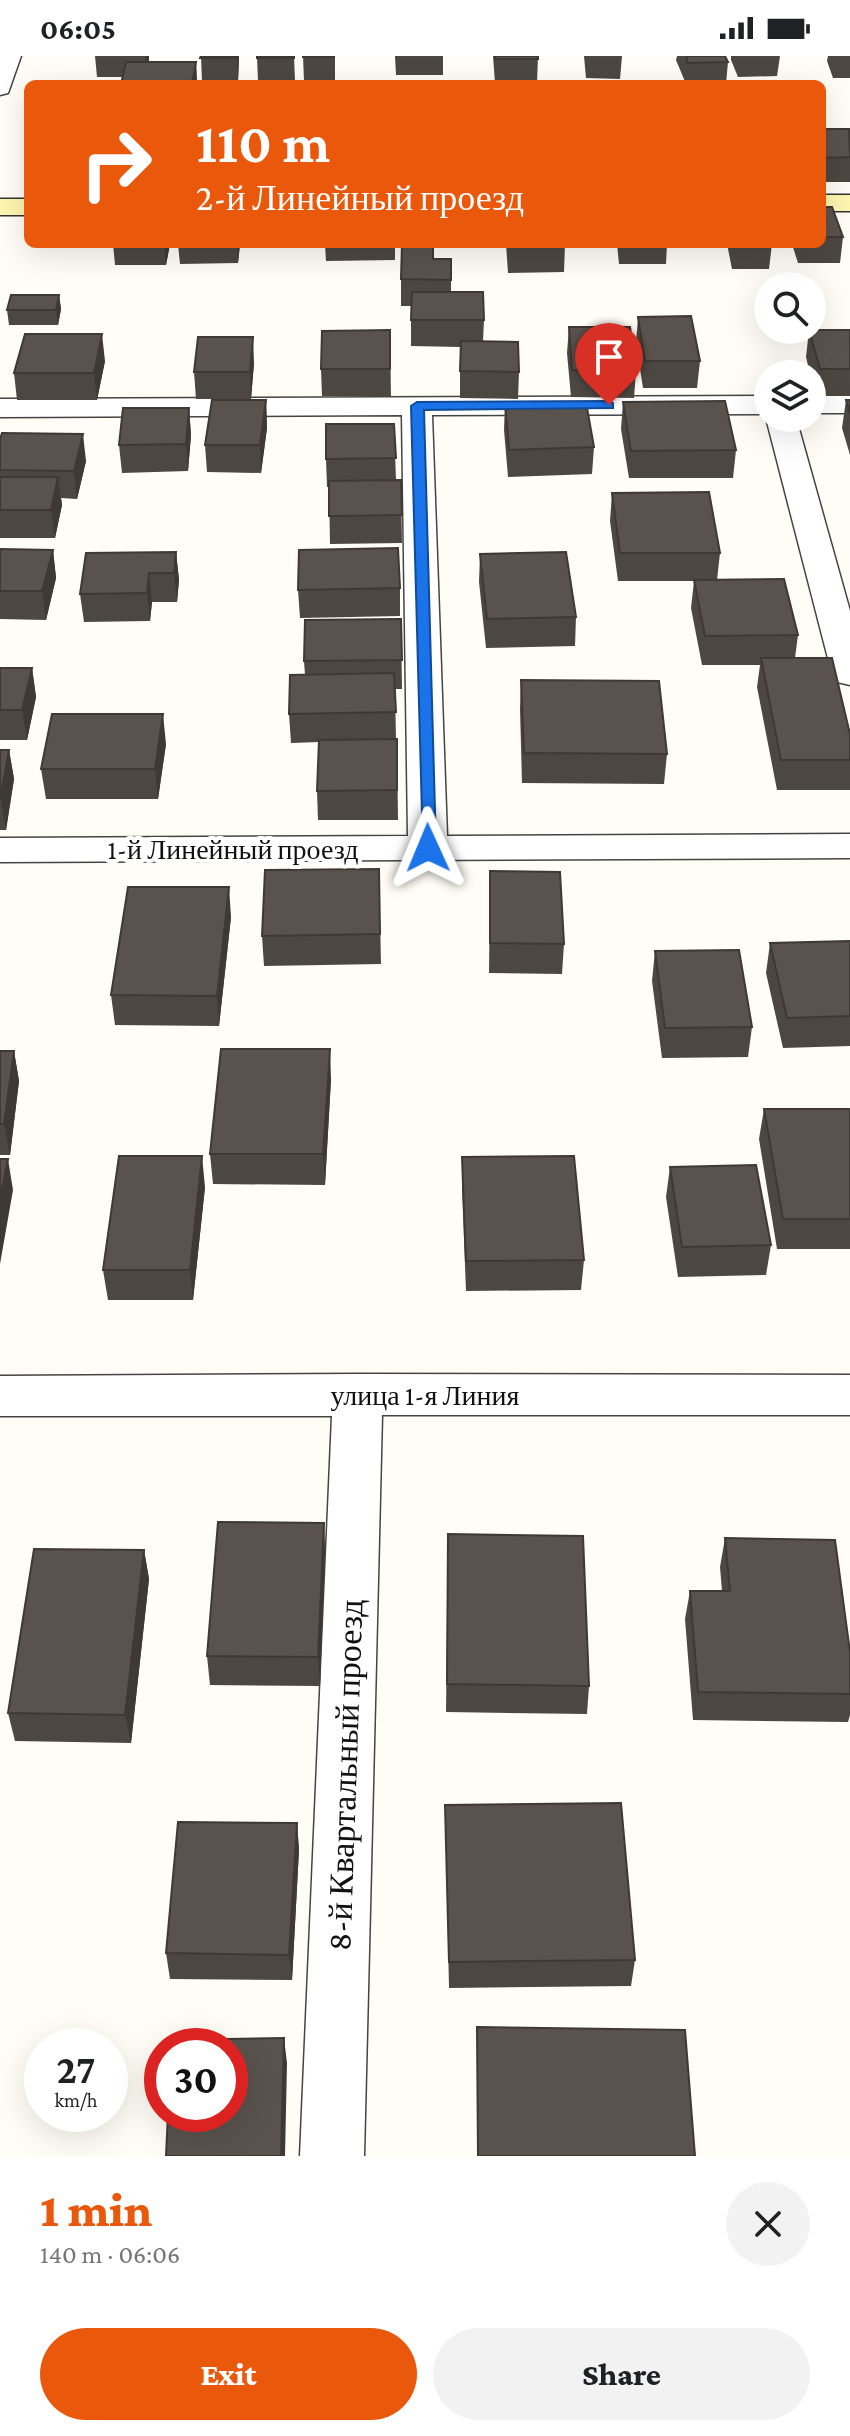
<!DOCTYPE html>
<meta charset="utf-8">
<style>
body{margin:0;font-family:"Crimson Pro",serif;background:#f2f2f2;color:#202124;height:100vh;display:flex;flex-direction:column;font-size:30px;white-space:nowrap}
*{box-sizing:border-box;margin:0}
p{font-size:26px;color:#757577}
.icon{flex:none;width:44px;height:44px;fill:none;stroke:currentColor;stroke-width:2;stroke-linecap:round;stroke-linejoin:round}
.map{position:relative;height:2100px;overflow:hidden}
.side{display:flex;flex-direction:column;background:#fff;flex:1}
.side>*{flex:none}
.top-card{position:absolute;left:24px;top:24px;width:802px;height:168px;border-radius:12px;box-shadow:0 8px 32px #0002;background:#ea580c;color:#fff;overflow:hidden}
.tools{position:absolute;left:754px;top:216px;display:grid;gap:16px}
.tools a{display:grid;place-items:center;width:72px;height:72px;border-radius:50%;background:#fff;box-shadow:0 8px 32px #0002;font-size:40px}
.speed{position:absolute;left:24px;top:1972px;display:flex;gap:16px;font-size:40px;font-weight:700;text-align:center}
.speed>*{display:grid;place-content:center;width:104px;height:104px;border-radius:50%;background:#fff;box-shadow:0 8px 32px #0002;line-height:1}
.speed small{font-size:20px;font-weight:400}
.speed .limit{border:12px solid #d22;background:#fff;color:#111}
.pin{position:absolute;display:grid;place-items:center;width:68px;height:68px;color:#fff;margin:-82px -34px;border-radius:50% 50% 50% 0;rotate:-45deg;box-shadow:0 0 8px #0007}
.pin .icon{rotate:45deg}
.me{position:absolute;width:88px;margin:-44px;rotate:359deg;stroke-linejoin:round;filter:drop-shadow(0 0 6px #0008)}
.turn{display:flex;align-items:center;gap:28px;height:168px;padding:0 40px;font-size:36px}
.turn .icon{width:104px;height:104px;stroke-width:2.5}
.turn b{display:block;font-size:56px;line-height:68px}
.round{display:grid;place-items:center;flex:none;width:84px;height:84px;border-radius:42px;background:#f2f2f2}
.summary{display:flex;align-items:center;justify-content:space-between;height:136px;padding:0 40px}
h1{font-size:48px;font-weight:800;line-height:60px;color:#ea580c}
.cta{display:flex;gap:16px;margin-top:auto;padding:16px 40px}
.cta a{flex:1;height:92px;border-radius:48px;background:#ea580c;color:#fff;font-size:32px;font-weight:800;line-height:92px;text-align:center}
.cta a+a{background:#f2f2f2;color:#202124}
.status{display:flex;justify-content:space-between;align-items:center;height:56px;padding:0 40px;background:#fff;direction:ltr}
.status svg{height:22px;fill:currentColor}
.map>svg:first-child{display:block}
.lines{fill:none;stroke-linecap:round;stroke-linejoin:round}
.street-casing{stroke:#444;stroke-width:3}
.secondary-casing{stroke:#333;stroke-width:3}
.street{fill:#fff;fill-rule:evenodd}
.secondary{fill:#fff6b0;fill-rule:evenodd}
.wall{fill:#4d4742}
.shaded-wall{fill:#3f3936}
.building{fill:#5a524d;stroke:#3f3936;stroke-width:2}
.route{fill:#1a73e8;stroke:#114b97;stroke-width:2}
.labels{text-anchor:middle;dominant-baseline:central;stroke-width:8;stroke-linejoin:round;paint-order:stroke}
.street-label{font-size:28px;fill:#111;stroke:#fff}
.near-street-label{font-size:34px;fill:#111;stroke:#fff}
</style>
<div class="status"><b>06:05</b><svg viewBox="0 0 49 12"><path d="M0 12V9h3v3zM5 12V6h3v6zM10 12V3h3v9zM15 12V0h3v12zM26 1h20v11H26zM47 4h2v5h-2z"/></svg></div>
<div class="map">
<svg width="850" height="2100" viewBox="0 0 850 2100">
<rect width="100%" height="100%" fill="#fffdf5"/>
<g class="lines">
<defs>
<path id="street" d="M0,0H21L8,37L0,39Z
M812,339H850V357H812Z
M768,340V358L432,359L447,780L850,778V802L0,806V782L408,780L402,359L0,361V343Z
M768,359V362H796L850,555V629L837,626L832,618L766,362Z
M358,1318L850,1319V1359H382L364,2100H300L332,1360H0V1320Z"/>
<path id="secondary" d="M822,139H850V155H822Z
M0,143H28V159H0Z"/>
</defs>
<use href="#street" class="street-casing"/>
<use href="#secondary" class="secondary-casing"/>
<use href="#street" class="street"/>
<use href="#secondary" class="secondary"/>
</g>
<path class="wall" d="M95,0H149V6H196L197,28H121L123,21H97Z
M201,0H239L238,26H202Z
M257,0H294L295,25L258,26Z
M303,0H335V25H304Z
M395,0H443V19H396Z
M493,0H538L537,27H495Z
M584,0H622L620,23L586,22Z
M677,0H725L728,6L726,28H686L676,4Z
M731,0H780L777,20L738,21L731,4Z
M828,0H850V22H833L827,5Z
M822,73L850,75V126H823Z
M822,151L843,181L840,207H798L792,188H822Z
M113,188H170L166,209H115Z
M178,188H240L238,207L180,208Z
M325,188H395V204L326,205Z
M506,188H565L564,216L508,217Z
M617,188H667L666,208H619Z
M727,188H772L769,213H732Z
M433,203H451V236L484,264L483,285L519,316L518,343L460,342V291L411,290V250H401V223Z
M59,239L61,253L58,269H9L7,254Z
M638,261L700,305L697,332H643L636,287Z
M569,271L636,315L634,342L571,341L567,297Z
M390,274L391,340H322L321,313Z
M809,274H850V340H816L812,324V318H810L806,301Z
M105,305L97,344H17L14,317Z
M254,307L251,343H196L194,316Z
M266,344L267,372L261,417L207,416L205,389Z
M846,344H850V399L842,372Z
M505,346L594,391L592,418L508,421L504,374Z
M623,346L736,394L733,422H629L621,373Z
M189,352L191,379L188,415L122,417L119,389Z
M394,368L396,424H401L402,487L330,488L329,431H327L326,403Z
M0,383L86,405L77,443L61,442L62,449L55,482H0Z
M612,437L720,497L717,524L798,579L795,602L850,678V734H777L757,631L760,609H702L691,552L694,525H618L610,465Z
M0,493L53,494L56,522L46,564L0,563Z
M176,496L179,524L177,546H152L150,565L84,566L80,538Z
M480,498L576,561L575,590L486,592L479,526Z
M400,532V560L300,562L298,534Z
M401,563L402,633H395L396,683H397L398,764H318L317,735L319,686L291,687L289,658L305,619L304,605Z
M0,612H32L36,641L27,684H0Z
M521,624L667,698L664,728L522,727L520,653Z
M166,688L158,743H46L41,713Z
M0,694H9L14,723L6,774H0Z
M379,813L381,908L264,910L262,880Z
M490,815L564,888L562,918L489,917Z
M231,861L219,970L115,969L111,939Z
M850,885V990L783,992L766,917L770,887Z
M655,895L752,971L748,1001L662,1002L652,925Z
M0,995H14L19,1025L10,1099H0Z
M331,1023L325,1129L213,1128L210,1098Z
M764,1053H850V1193H777L759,1083Z
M462,1101L584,1204L581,1234L466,1235L462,1132Z
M670,1111L771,1189L766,1219L678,1221L666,1141Z
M205,1131L193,1244H108L103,1214Z
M324,1467L325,1496L320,1630L210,1629L207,1600Z
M448,1478L589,1630L587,1658L446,1656Z
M725,1482L850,1596V1659L848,1666L693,1664L685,1563L690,1535H722L720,1511Z
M144,1494L149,1523L131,1687L15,1685L8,1657Z
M445,1749L635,1904L631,1930L449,1932Z
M297,1767L299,1794L292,1924L170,1923L166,1897Z
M477,1971L695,2100H477Z"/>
<path class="shaded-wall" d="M145,0H149L147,21Z
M237,0H239L238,26Z
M196,6L197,28H192Z
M164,188H170L166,209Z
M237,188H240L238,207Z
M59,239L61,253L58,269L56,254Z
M102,278L105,305L97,344L94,317Z
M253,281L254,307L251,343L250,316Z
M266,344L267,372L261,417L260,389Z
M189,352L191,379L188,415L186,388Z
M83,378L86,405L77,443L74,415Z
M58,421L62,449L55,482L51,454Z
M53,494L56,522L46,564L42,535Z
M176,496L179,524L177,546L174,517Z
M149,517L152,546L150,565L147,537Z
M32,612L36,641L27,684L22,654Z
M163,658L166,688L158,743L155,713Z
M9,694L14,723L6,774L1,744Z
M229,831L231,861L219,970L217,940Z
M330,993L331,1023L325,1129L323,1098Z
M14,995L19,1025L10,1099L4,1068Z
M202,1100L205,1131L193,1244L190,1214Z
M8,1103L13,1134L0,1208V1144Z
M324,1467L325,1496L320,1630L318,1601Z
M144,1494L149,1523L131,1687L125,1659Z
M297,1767L299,1794L292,1924L289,1899Z
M284,1982L287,2007L285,2100H281Z"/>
<path class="building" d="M201,0H237L236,2H200Z
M257,0H294V2H257Z
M303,0H334V1H303Z
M495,0H538V3H495Z
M686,0H725L728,6L688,7Z
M126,6H196L192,28H121Z
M822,73H849L850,101L826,102L822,91Z
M822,151H832L843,181H822Z
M402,188H433V203H451V224L401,223Z
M508,188H565V191H508Z
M412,236H483L484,264H411Z
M11,239H59L56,254H7Z
M691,260L700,305H645L638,261Z
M569,271H630L636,315L572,314Z
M390,274V313H321L322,275Z
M809,274H850V313H820Z
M25,278H102L94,317H14Z
M198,281H253L250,316H194Z
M461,285L518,286L519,316L460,315Z
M212,344H266L260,389H205Z
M846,344H850V358Z
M725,345L736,394L631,395L623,346Z
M505,346H586L594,391L509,394Z
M123,352H189L186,388L119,389Z
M326,368H394L396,402L326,403Z
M2,377L83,378L74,415L0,414V383Z
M0,421H58L51,454H0Z
M401,424L402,459L329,460V425Z
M709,436L720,497H620L612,437Z
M398,492L400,532L298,534L299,494Z
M0,493L53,494L42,535H0Z
M176,496L174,517H149L147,537L80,538L86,497Z
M566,496L576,561L487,563L480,498Z
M784,523L798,579L705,580L694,524Z
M401,563L402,604L304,605L305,564Z
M761,602H832L850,678V704H781Z
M0,612H32L22,654H0Z
M394,617L396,656L289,658L290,619Z
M521,624L659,625L667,698L524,697Z
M52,658H163L155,713H41Z
M397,683V734L317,735L319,684Z
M0,694H9L0,744Z
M379,813L380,878L262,880L265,814Z
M490,815L560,816L564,888L490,887Z
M128,831H229L217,940L111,939Z
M850,885V960L787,962L770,887Z
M739,894L752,971L665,972L655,895Z
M221,993H330L323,1098H210Z
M0,995H14L4,1068H0Z
M764,1053H850V1163H783Z
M119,1100H202L190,1214H103Z
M574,1100L584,1204L466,1205L462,1101Z
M0,1103H8L0,1144Z
M756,1109L771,1189L682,1191L670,1111Z
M218,1466L324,1467L318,1601L207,1600Z
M448,1478L583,1480L589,1630L447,1628Z
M725,1482L835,1484L850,1596V1638L698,1636L690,1535H730Z
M34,1493L144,1494L125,1659L8,1657Z
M621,1747L635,1904L449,1906L445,1749Z
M178,1766L297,1767L289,1899L166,1897Z
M477,1971L685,1974L695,2100H478Z
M284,1982L281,2100H166L168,2058H230V1990H173V1984Z"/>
<path class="route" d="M609,345L613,347V352L424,354L436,792L428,797L423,796L411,350L417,346Z"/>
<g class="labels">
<g class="street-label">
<text x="233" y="793">1-й Линейный проезд</text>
<text x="425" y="1339">улица 1-я Линия</text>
</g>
<g class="near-street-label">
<text transform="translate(345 1719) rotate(-88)">8-й Квартальный проезд</text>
</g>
</g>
</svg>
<div class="tools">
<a><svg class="icon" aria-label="search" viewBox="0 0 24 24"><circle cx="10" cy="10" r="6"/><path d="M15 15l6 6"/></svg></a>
<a><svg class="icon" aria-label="layers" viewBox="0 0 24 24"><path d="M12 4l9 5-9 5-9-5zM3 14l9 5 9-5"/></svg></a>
</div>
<div class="speed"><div>27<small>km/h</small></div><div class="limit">30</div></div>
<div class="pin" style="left:609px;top:349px;background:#d93025"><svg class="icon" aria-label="arrive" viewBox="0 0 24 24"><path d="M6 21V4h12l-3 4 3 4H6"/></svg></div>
<svg class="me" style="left:428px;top:792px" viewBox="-20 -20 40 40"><path d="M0-17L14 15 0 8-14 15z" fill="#1a73e8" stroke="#fff" stroke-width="4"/></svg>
<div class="top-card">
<div class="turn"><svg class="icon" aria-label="right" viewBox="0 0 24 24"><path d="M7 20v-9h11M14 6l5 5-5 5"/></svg><div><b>110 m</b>2-й Линейный проезд</div></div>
</div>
</div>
<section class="side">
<div class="summary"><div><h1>1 min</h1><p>140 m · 06:06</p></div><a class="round"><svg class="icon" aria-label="close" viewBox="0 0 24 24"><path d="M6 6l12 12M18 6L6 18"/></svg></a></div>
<div class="cta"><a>Exit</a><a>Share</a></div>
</section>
